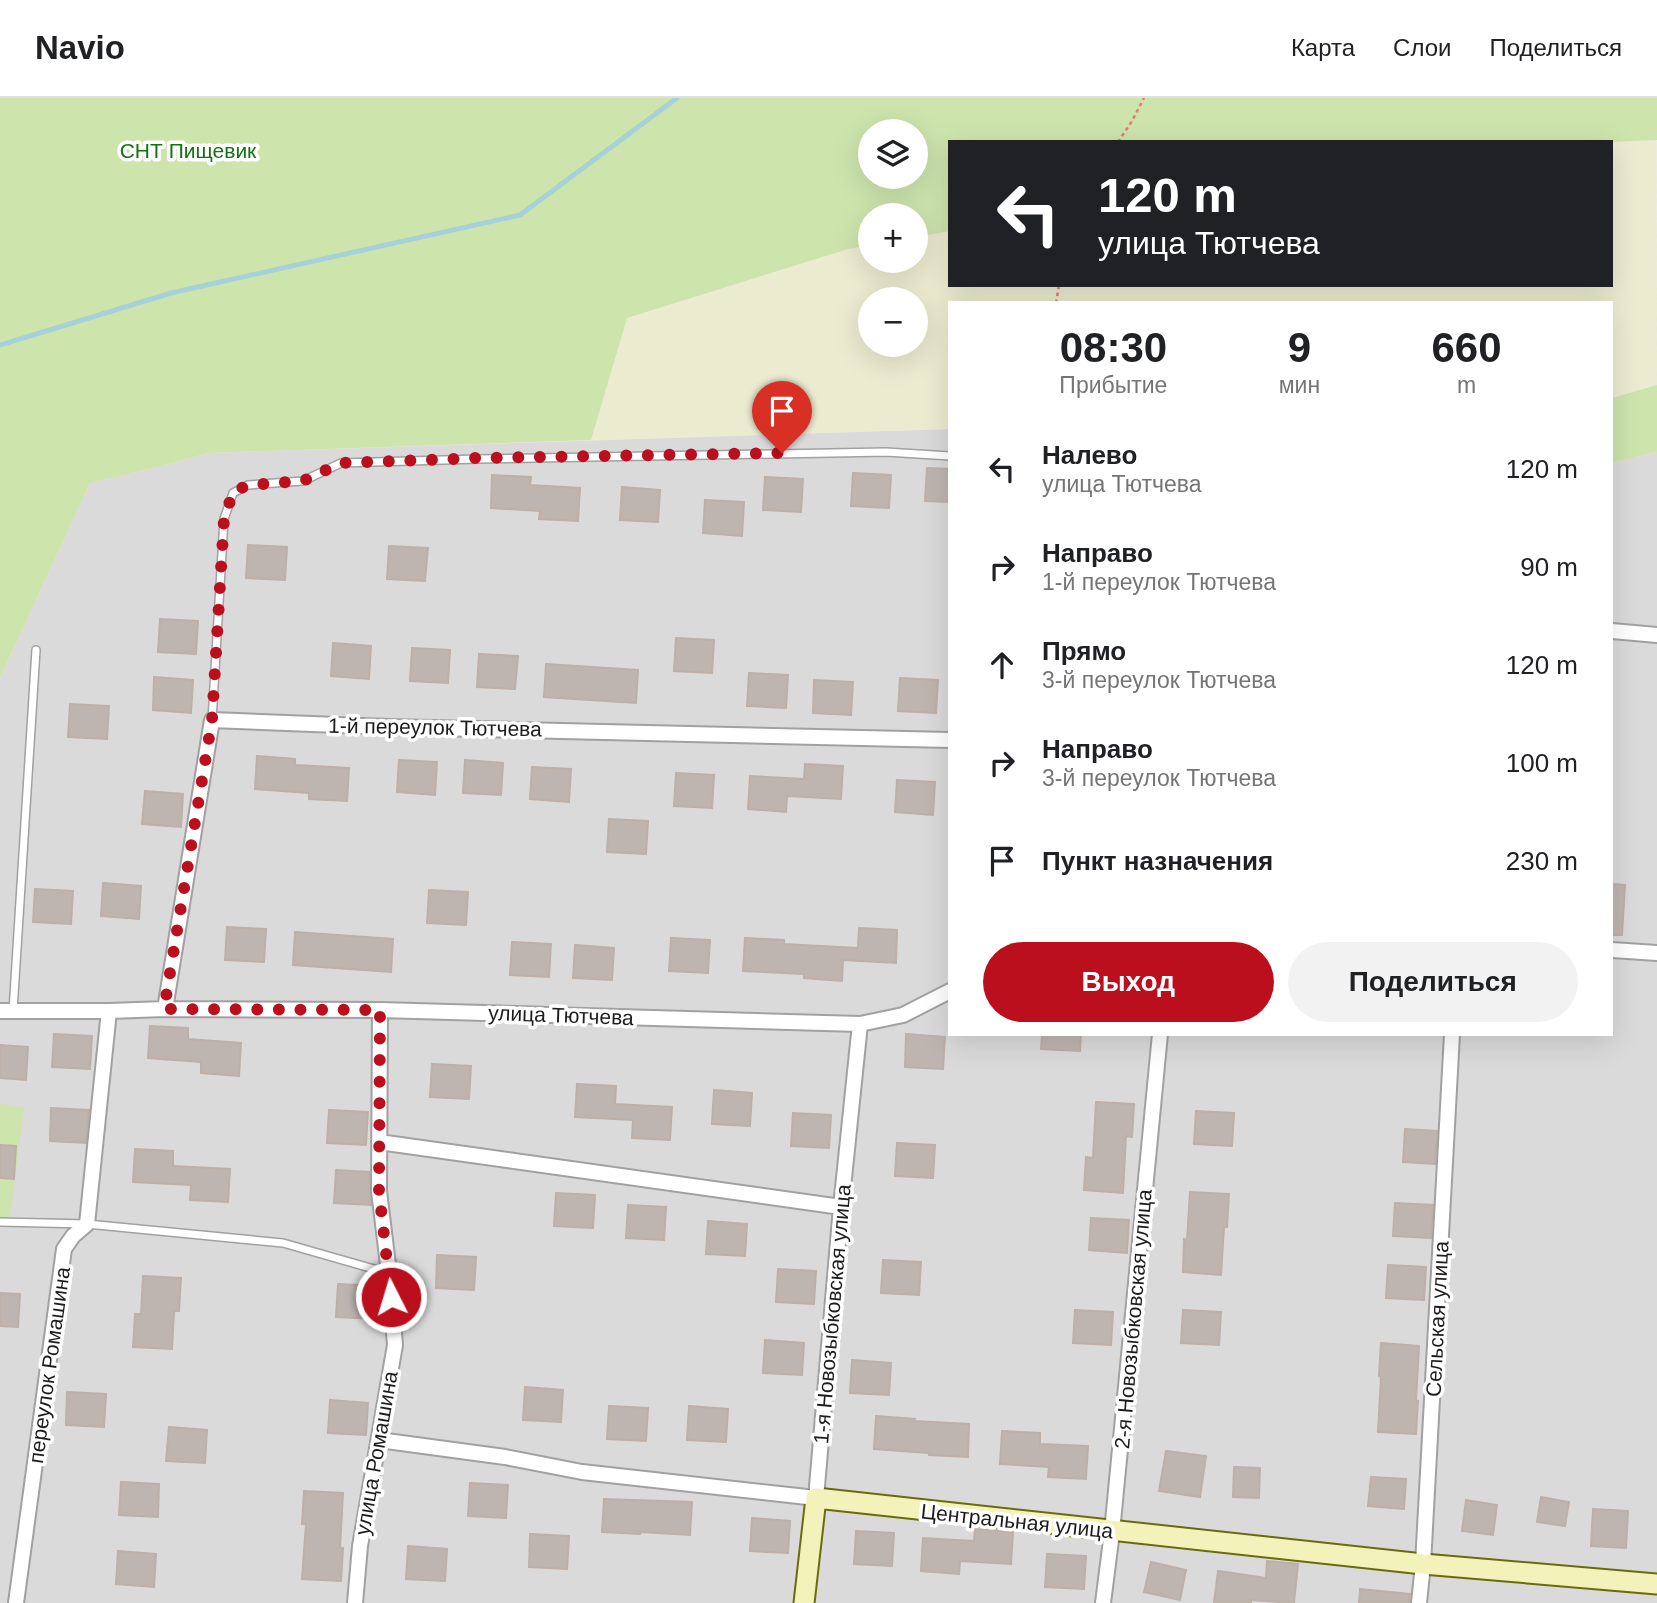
<!DOCTYPE html>
<html lang="ru">
<meta charset="utf-8">
<style>
body{margin:0;font-family:Helvetica,sans-serif;background:#f2f2f2;color:#202124;height:100vh;display:flex;flex-direction:column;font-size:26px;white-space:nowrap}
*{box-sizing:border-box;margin:0}
p{font-size:23px;color:#757577}
.icon{flex:none;width:38px;height:38px;fill:none;stroke:currentColor;stroke-width:2;stroke-linecap:round;stroke-linejoin:round}
.map{position:relative;flex:1;overflow:hidden}
.side{position:absolute;left:948px;top:203px;width:665px;height:735px;display:flex;flex-direction:column;background:#fff;border-radius:0px;box-shadow:0 7px 28px #0002}
.side>*{flex:none}
.top-card{position:absolute;left:948px;top:42px;width:665px;height:147px;border-radius:0px;box-shadow:0 7px 28px #0002;background:#202124;color:#fff;overflow:hidden}
.buttons{position:absolute;left:858px;top:21px;display:grid;gap:14px}
.buttons a{display:grid;place-items:center;width:70px;height:70px;border-radius:50%;background:#fff;box-shadow:0 7px 28px #0002;font-size:35px}
.pin{position:absolute;display:grid;place-items:center;width:60px;height:60px;color:#fff;margin:-72px -30px;border-radius:50% 50% 50% 0;rotate:-45deg;box-shadow:0 0 7px #0007}
.pin .icon{rotate:45deg}
.me{position:absolute;width:77px;margin:-38px;rotate:355deg;stroke-linejoin:round;filter:drop-shadow(0 0 5px #0008)}
.turn{display:flex;align-items:center;gap:24px;height:147px;padding:0 35px;font-size:32px}
.turn .icon{width:91px;height:91px;stroke-width:2.5}
.turn b{display:block;font-size:49px;line-height:60px}
.eta{display:flex;justify-content:space-evenly;align-items:center;height:119px;text-align:center}
.eta b{font-size:42px;font-weight:800;line-height:49px}
.button{display:flex;gap:14px;margin-top:auto;padding:14px 35px}
.button a{flex:1;height:80px;border-radius:42px;background:#bb0f1d;color:#fff;font-size:28px;font-weight:800;line-height:80px;text-align:center}
.button a+a{background:#f2f2f2;color:#202124}
ul{padding:0;list-style:none}
li{display:flex;align-items:center;gap:21px;height:98px;padding:0 35px}
li div{flex:1}
li b{display:block;font-size:26px}
li em{font-style:normal}
header{display:flex;align-items:center;gap:42px;box-sizing:border-box;height:98px;padding:0 35px;background:#fff;border-bottom:2px solid #e0e0e0}
header strong{font-size:33px}
nav{display:flex;gap:38px;margin-inline-start:auto;font-size:24px}
.map>svg:first-child{display:block}
.residential{fill:#dbdada}
.farmland{fill:#ebebd0;fill-rule:evenodd}
.grass{fill:#cde4ad;fill-rule:evenodd}
.lines{fill:none;stroke-linecap:round;stroke-linejoin:round}
.stream{stroke:#a7d1d8;stroke-width:5}
.building{fill:#beb5b1;stroke:#beafa7;stroke-width:2}
.lane-casing{stroke:#a1a1a1;stroke-width:10}
.street-casing{stroke:#a1a1a1;stroke-width:18}
.secondary-casing{stroke:#696b0d;stroke-width:23}
.path{stroke:#ef7573;stroke-width:2.5;stroke-dasharray:3.5 3.5;stroke-linecap:butt}
.lane{stroke:#fff;stroke-width:7}
.street{stroke:#fff;stroke-width:14}
.secondary{stroke:#f4f2bb;stroke-width:19}
.route{stroke:#bb0f1d;stroke-width:12;stroke-dasharray:0 21.6}
.labels{text-anchor:middle;dominant-baseline:central;stroke-width:7;stroke-linejoin:round;paint-order:stroke}
.park-label{font-size:21px;fill:#137313;stroke:#fff}
.street-label{font-size:21px;fill:#1d1d1d;stroke:#fff}
</style>
<header>
<strong>Navio</strong>
<nav><a>Карта</a><a>Слои</a><a>Поделиться</a></nav>
</header>
<div class="map">
<svg width="1657" height="1505" viewBox="0 0 1657 1505">
<rect width="100%" height="100%" fill="#eee9e4"/>
<path class="residential" d="M950,331V936H1612V365L1657,354V1505H0V580L90,385L158,369L208,355Z"/>
<path class="farmland" d="M1656,42L1657,287L1612,300V205H950V331L591,342L627,220L848,151L870,147V163H915V139L950,133V187H1612V44H1610ZM870,201H915V247H870Z"/>
<path class="grass" d="M0,0H1657V42L1610,44H950V133L915,139V117H870V147L848,151L627,220L591,342L208,355L158,369L90,385L0,580ZM915,33V79H870V33Z
M1657,287V354L1612,365V300Z
M0,1006L24,1010L10,1118L0,1121Z"/>
<g class="lines">
<path class="stream" d="M0,247L171,195L520,117L677,0"/>
</g>
<path class="building" d="M927,370L950,371V404L925,403Z
M853,375L891,377L889,410L851,408Z
M492,377L531,379L530,387L580,390L578,423L539,421L540,413L491,410Z
M765,379L803,381L801,414L763,412Z
M622,389L660,392L658,424L620,422Z
M705,402L744,404L742,438L703,435Z
M248,447L287,449L285,482L246,480Z
M389,448L428,450L425,483L387,481Z
M160,521L198,523L196,556L158,554Z
M676,540L714,542L712,575L674,573Z
M333,545L371,548L369,581L331,578Z
M412,550L450,552L448,585L410,583Z
M479,556L518,558L515,591L477,589Z
M546,566L638,572L636,605L544,599Z
M749,575L788,577L786,610L747,608Z
M154,579L193,582L191,615L153,612Z
M900,580L938,582L936,615L898,613Z
M814,582L853,584L851,617L813,615Z
M70,606L109,608L107,641L68,639Z
M257,658L295,661V667L349,670L347,703L309,701V695L255,691Z
M399,662L437,664L435,697L397,694Z
M465,662L503,665L501,697L463,695Z
M805,666L843,668L841,701L787,698L786,714L748,711L750,678L804,681Z
M532,669L571,671L569,704L530,701Z
M676,675L714,677L712,710L674,708Z
M897,682L935,684L933,717L895,714Z
M145,693L183,696L181,729L142,726Z
M609,721L648,723L646,756L607,754Z
M103,785L141,788L139,821L101,818Z
M1612,786L1625,787L1622,837H1612Z
M35,791L73,793L71,826L33,824Z
M429,792L468,794L466,827L427,825Z
M227,829L266,831L264,864L225,862Z
M859,830L897,832L896,865L843,862L842,883L804,880V876L743,873L745,840L784,842V846L858,850Z
M295,834L393,841L391,874L293,867Z
M671,840L710,842L708,875L669,873Z
M512,844L551,846L549,879L510,877Z
M575,847L614,850L612,882L573,880Z
M150,928L188,930V941L241,945L239,978L201,975V964L148,960Z
M54,936L92,938L90,971L52,969Z
M906,936L945,939L943,971L905,969Z
M1042,936H1081L1080,953L1041,951Z
M0,947L28,949L26,982L0,980Z
M432,966L471,968L469,1001L430,999Z
M577,986L616,988L615,1006L672,1009L670,1042L632,1040L633,1022L575,1019Z
M714,992L752,995L750,1028L712,1026Z
M1096,1004L1134,1006L1132,1039L1126,1038L1123,1095L1084,1092L1086,1059L1093,1060Z
M51,1010L89,1012L86,1045L50,1043Z
M329,1012L368,1014L366,1047L327,1045Z
M1196,1013L1234,1015L1232,1048L1194,1046Z
M793,1015L831,1017L829,1050L791,1048Z
M1405,1031L1437,1033L1435,1066L1403,1064Z
M897,1045L935,1047L933,1080L895,1078Z
M0,1047L16,1048L14,1081L0,1080Z
M135,1051L173,1053V1068L230,1071L228,1104L190,1102L191,1087L133,1084Z
M336,1072L369,1074L371,1107L334,1105Z
M1190,1094L1229,1096L1227,1129H1224L1221,1177L1183,1174L1184,1141L1187,1142Z
M556,1095L595,1097L593,1130L554,1128Z
M1395,1105L1433,1107L1431,1140L1393,1138Z
M628,1107L666,1109L664,1142L626,1140Z
M1091,1120L1129,1122L1127,1155L1089,1152Z
M708,1123L747,1126L745,1158L706,1156Z
M437,1157L476,1159L474,1192L436,1190Z
M883,1162L921,1164L919,1197L881,1195Z
M1388,1167L1426,1169L1424,1202L1386,1200Z
M778,1171L816,1173L814,1206L776,1204Z
M143,1178L181,1180L179,1213H174L172,1251L133,1249L135,1216H141Z
M338,1186L376,1188L375,1221L336,1219Z
M0,1195L20,1196L18,1229L0,1228Z
M1075,1212L1113,1214L1111,1247L1073,1245Z
M1183,1212L1221,1214L1219,1247L1181,1245Z
M765,1242L804,1245L802,1277L763,1275Z
M1381,1245L1419,1248L1416,1303H1418L1416,1336L1378,1334L1381,1279L1379,1278Z
M852,1262L891,1265L889,1297L850,1295Z
M525,1289L563,1292L561,1324L523,1322Z
M67,1294L106,1296L104,1329L66,1327Z
M330,1302L368,1305L366,1337L328,1335Z
M609,1308L648,1310L646,1343L607,1341Z
M689,1308L728,1311L726,1344L687,1342Z
M876,1318L915,1321L914,1323L969,1326L968,1359L929,1357V1355L874,1351Z
M169,1329L207,1332L205,1365L166,1363Z
M1002,1333L1040,1335V1346L1088,1348L1086,1381L1048,1379L1049,1369L1000,1366Z
M1166,1353L1206,1358L1200,1399L1159,1393Z
M1234,1369L1260,1370L1259,1400L1233,1399Z
M1371,1379L1406,1381L1404,1411L1368,1408Z
M121,1384L159,1386L158,1419L119,1417Z
M470,1385L508,1387L506,1420L468,1418Z
M304,1393L343,1395L340,1450H343L341,1483L302,1481L306,1426H302Z
M1541,1399L1569,1404L1565,1428L1537,1424Z
M604,1401L692,1404L690,1437L640,1434V1436L602,1434Z
M1466,1402L1497,1407L1493,1437L1462,1433Z
M1593,1411L1628,1413L1626,1450L1591,1448Z
M752,1420L790,1423L788,1455L750,1453Z
M975,1431L1013,1434L1011,1466L960,1463L959,1476L921,1473L923,1440L974,1443Z
M856,1433L894,1435L892,1468L854,1466Z
M530,1436L569,1438L567,1471L529,1469Z
M408,1448L447,1451L445,1483L406,1481Z
M118,1453L156,1456L154,1489L116,1486Z
M1047,1456L1086,1458L1084,1491L1045,1489Z
M1267,1463L1298,1466L1294,1505L1251,1502V1505H1214L1218,1473L1266,1480Z
M1151,1464L1186,1472L1180,1502L1144,1494Z
M1360,1491L1410,1496L1409,1505H1359Z"/>
<g class="lines">
<defs>
<path id="lane" d="M212,622L224,421L233,395L248,387L303,383L341,365L478,361L886,354L950,358
M13,913L36,552
M0,1124L87,1126L283,1145L388,1175"/>
<path id="street" d="M1612,533L1657,537
M1612,852L1657,855
M165,911L212,622L389,629L950,642
M0,913H109L165,911L380,912L860,926L903,917L950,893
M379,1044L841,1109
M379,1342L505,1359L582,1374L816,1400L841,1109L860,926
M16,1505L64,1151L73,1138L87,1126L109,913
M355,1505L360,1448L395,1247L389,1175L379,1093L380,912
M1103,1505L1112,1434L1160,936
M1419,1505L1423,1466L1452,936"/>
<path id="secondary" d="M804,1505L816,1400L1423,1466L1657,1486"/>
</defs>
<use href="#lane" class="lane-casing"/>
<use href="#street" class="street-casing"/>
<use href="#secondary" class="secondary-casing"/>
<path class="path" d="M1118,44L1132,23L1144,0
M1056,205L1059,187"/>
<use href="#lane" class="lane"/>
<use href="#street" class="street"/>
<use href="#secondary" class="secondary"/>
</g>
<g class="lines">
<path class="route" d="M391,1199L379,1093L380,912L164,911L212,622L224,421L233,394L248,387L303,383L341,365L478,360L782,355"/>
</g>
<g class="labels">
<g class="park-label">
<text x="188" y="52">СНТ Пищевик</text>
</g>
<g class="street-label">
<text transform="translate(435 629) rotate(1)">1-й переулок Тютчева</text>
<text transform="translate(561 917) rotate(2)">улица Тютчева</text>
<text transform="translate(832 1216) rotate(-85)">1-я Новозыбковская улица</text>
<text transform="translate(1133 1221) rotate(-85)">2-я Новозыбковская улица</text>
<text transform="translate(1437 1221) rotate(-87)">Сельская улица</text>
<text transform="translate(49 1267) rotate(-82)">переулок Ромашина</text>
<text transform="translate(376 1355) rotate(-80)">улица Ромашина</text>
<text transform="translate(1017 1423) rotate(6)">Центральная улица</text>
</g>
</g>
</svg>
<div class="buttons">
<a><svg class="icon" aria-label="layers" viewBox="0 0 24 24"><path d="M12 4l9 5-9 5-9-5zM3 14l9 5 9-5"/></svg></a>
<a>+</a>
<a>−</a>
</div>
<div class="pin" style="left:782px;top:355px;background:#d93025"><svg class="icon" aria-label="arrive" viewBox="0 0 24 24"><path d="M6 21V4h12l-3 4 3 4H6"/></svg></div>
<svg class="me" style="left:391px;top:1199px" viewBox="-20 -20 40 40"><circle r="17" fill="#bb0f1d" stroke="#fff" stroke-width="3"/><path d="M0-11L8 9 0 5-8 9z" fill="#fff"/></svg>
<div class="top-card">
<div class="turn"><svg class="icon" aria-label="left" viewBox="0 0 24 24"><path d="M17 20v-9H6M10 6l-5 5 5 5"/></svg><div><b>120 m</b>улица Тютчева</div></div>
</div>
<section class="side">
<div class="eta">
<div><b>08:30</b><p>Прибытие</p></div>
<div><b>9</b><p>мин</p></div>
<div><b>660</b><p>m</p></div>
</div>
<ul>
<li><svg class="icon" aria-label="left" viewBox="0 0 24 24"><path d="M17 20v-9H6M10 6l-5 5 5 5"/></svg><div><b>Налево</b><p>улица Тютчева</p></div><em>120 m</em></li>
<li><svg class="icon" aria-label="right" viewBox="0 0 24 24"><path d="M7 20v-9h11M14 6l5 5-5 5"/></svg><div><b>Направо</b><p>1-й переулок Тютчева</p></div><em>90 m</em></li>
<li><svg class="icon" aria-label="ahead" viewBox="0 0 24 24"><path d="M12 20V5M6 11l6-6 6 6"/></svg><div><b>Прямо</b><p>3-й переулок Тютчева</p></div><em>120 m</em></li>
<li><svg class="icon" aria-label="right" viewBox="0 0 24 24"><path d="M7 20v-9h11M14 6l5 5-5 5"/></svg><div><b>Направо</b><p>3-й переулок Тютчева</p></div><em>100 m</em></li>
<li><svg class="icon" aria-label="arrive" viewBox="0 0 24 24"><path d="M6 21V4h12l-3 4 3 4H6"/></svg><div><b>Пункт назначения</b></div><em>230 m</em></li>
</ul>
<div class="button"><a>Выход</a><a>Поделиться</a></div>
</section>
</div>
